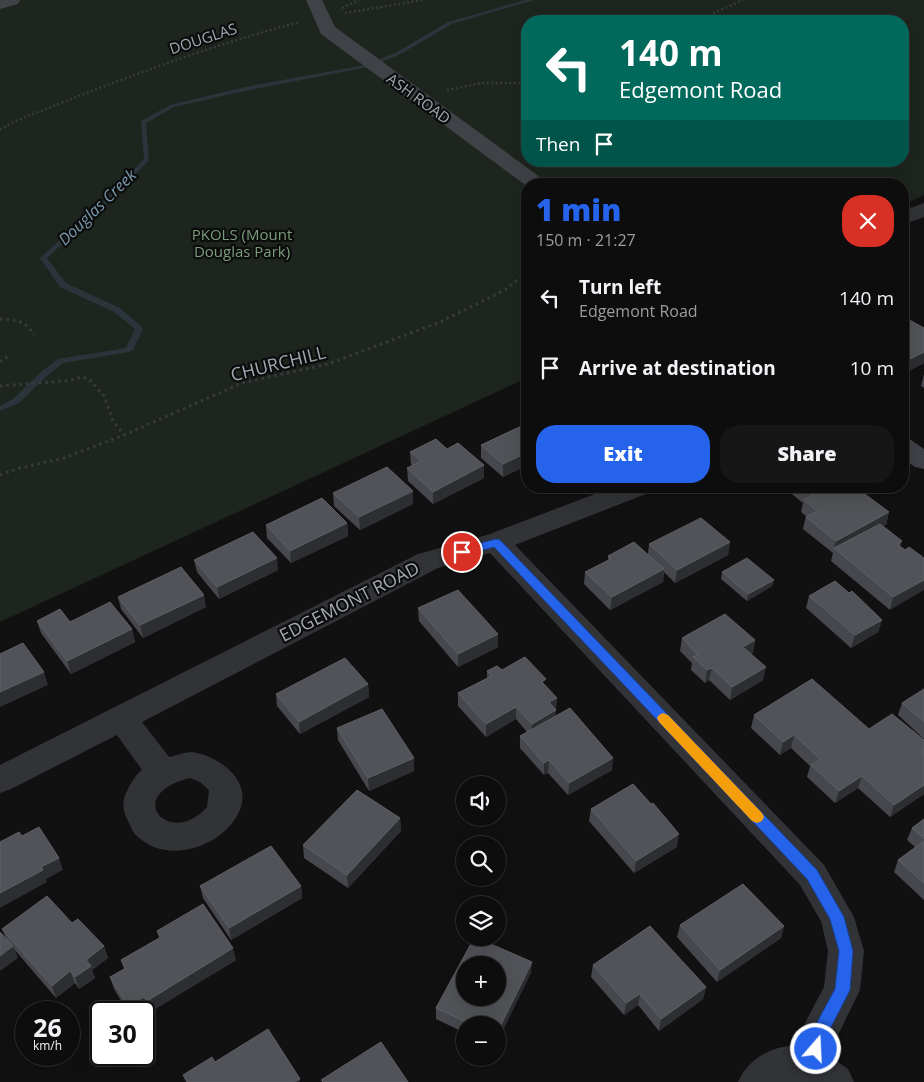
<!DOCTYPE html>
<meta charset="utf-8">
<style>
body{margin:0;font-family:"Open Sans",sans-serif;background:#161617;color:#f1f3f6;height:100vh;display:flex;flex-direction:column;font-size:19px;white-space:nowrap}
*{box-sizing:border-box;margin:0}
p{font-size:16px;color:#9a9c9e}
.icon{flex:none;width:28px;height:28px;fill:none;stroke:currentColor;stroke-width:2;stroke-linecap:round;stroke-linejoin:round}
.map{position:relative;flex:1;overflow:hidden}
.details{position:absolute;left:521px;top:178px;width:388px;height:315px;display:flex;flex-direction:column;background:#0d0d0e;border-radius:20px;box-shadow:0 5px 20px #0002,0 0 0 1px #2d2d2e}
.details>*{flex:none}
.banner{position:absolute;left:521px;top:15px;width:388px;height:152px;border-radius:20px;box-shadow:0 5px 20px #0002,0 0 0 1px #2d2d2e;background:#00695c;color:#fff;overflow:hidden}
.controls{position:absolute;left:456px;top:776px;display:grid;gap:10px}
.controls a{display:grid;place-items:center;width:50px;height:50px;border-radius:50%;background:#0d0d0e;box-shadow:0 5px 20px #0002,0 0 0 1px #2d2d2e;font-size:25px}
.speed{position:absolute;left:15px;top:1001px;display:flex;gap:10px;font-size:25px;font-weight:700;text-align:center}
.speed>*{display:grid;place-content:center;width:65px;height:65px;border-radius:50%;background:#0d0d0e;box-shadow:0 5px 20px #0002,0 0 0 1px #2d2d2e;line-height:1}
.speed small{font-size:12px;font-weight:400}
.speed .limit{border:2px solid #111;border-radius:8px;background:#fff;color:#111}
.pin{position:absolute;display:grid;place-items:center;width:42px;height:42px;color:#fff;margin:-21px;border:2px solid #fff;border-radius:50%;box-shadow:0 1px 5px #0007}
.me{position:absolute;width:55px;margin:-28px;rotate:19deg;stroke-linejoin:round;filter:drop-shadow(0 0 4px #0008)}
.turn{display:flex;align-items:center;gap:18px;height:105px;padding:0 15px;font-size:22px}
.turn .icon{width:65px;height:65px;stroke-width:2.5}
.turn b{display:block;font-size:35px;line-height:42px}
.then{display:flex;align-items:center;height:48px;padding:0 15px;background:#0003;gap:10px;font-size:19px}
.round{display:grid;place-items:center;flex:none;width:52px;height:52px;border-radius:20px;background:#161617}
.headline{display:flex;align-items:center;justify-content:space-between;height:85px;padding:0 15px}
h1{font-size:30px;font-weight:800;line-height:38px;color:#2563eb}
.action{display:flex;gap:10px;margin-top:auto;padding:10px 15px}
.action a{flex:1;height:58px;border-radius:20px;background:#2563eb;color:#fff;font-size:20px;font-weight:800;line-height:58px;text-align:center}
.action a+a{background:#161617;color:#f1f3f6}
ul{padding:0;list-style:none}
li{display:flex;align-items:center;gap:15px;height:70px;padding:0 15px}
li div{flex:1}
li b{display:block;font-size:19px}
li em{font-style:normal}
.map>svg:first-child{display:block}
.green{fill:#1d251e;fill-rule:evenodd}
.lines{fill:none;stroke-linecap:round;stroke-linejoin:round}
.stream{fill:#2b343a;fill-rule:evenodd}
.path-far1{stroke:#383a3e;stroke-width:2.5;stroke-dasharray:2 2.5;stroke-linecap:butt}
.path{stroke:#383a3e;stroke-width:3;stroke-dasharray:2.5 4;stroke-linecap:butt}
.street{fill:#323337;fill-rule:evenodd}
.secondary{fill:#404247;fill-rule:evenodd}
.wall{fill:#47484d}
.shaded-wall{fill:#2d2e31}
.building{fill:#515358;stroke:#5e6066;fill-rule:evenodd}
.route{fill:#2563eb;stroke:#184099}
.slow{fill:#f59e0b}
.labels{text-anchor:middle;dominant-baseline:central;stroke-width:4.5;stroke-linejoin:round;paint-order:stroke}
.far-street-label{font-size:15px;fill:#a3a9b2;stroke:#0c0c0d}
.far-park-label{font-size:15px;fill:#7b9d7a;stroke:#0c0c0d}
.far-water-label{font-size:16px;font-style:italic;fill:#7a9aad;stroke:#0c0c0d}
.street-label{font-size:18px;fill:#a3a9b2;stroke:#0c0c0d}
</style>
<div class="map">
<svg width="924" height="1082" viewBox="0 0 924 1082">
<rect width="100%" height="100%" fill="#111112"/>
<path class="green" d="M0,0H924V195L903,205L902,184H528L527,378L0,622ZM528,21H902V161H528Z"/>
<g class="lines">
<path class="stream" d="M525,0H534L452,24L399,55L368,67L245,91L174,107L146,123L149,160L114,197L47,258L66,283L120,308L142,327L143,329L133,350L129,352L63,363L48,375L19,403L0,411V406L13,399L42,371L58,359L126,348L135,329L114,312L60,287L40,258L110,195L144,159L141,121L170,105L245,87L365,65L395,53L448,22Z"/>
<path class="path-far1" d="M342,8L359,0
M345,13L423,0
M697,21L743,0
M447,90L482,83H528
M0,130L13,122C108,84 201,48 300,22"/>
<path class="path" d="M0,319C15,319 26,321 34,335
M0,362L10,355
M0,386L65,381L83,377L89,379L104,396L113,421L124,435
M0,475L20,468L64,458L124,435L242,383L328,364L440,322L505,290L528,271"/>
<path class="street" d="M924,203V217L902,225V211Z
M616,486H655L651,492L515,545L824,865L854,917L864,951L860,990L838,1035L832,1058L848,1069L854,1082H738C748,1059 772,1045 797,1046L807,1019L824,987L828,951L821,921L800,885L490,553L438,568L142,722L169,757C176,756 185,752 191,752C217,755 250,778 241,807C228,845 168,867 137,836C133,833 131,827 129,823C123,812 121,802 127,791C131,783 135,775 142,770L117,735L11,789L0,793V765L418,554L487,535ZM190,778L200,782L209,790L207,807C170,849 121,795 190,778Z"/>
<path class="secondary" d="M0,0H20L18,4L0,9Z
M306,0H322L335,27L544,180L547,184H528V187L321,34Z
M902,438L911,440L924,449V469L915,467L902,458Z"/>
</g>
<path class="wall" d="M902,316L924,328V363L903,374Z
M924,374V388L921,386Z
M528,423V467L526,466L503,477L481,458V445Z
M447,449L484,478L433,504L408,481L407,468L412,466L411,464L410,452Z
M782,486H854L889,512L886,525L883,526L902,541L900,546L905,550L909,547L890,610L831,561L833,553L803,529L806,516L801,512L803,503Z
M333,493L413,504L360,530L334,506Z
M347,523L348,536L291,563L267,538L266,525Z
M730,542L728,555L675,583L664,572L663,582L610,610L584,584L585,572L608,560V556L648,554L649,544Z
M194,560L278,570L219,599L197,572Z
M722,572L774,580L772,586L747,601L721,579Z
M809,596L882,620L878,632L851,648L806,608Z
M118,597L206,607L143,638L121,609Z
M418,608L498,634V647L458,667L419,621Z
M37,621L70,622L132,629L135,642L71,674L41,633Z
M682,638L755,640L753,653L751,654L763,680L730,700L709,680L705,683L691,670L692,663L680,651Z
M502,670L545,685L557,698L555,716L612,770L568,795L548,773L544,775L520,748V736L527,732L516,719L486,737L458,706V693L487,678V671Z
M368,684L369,697L300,734L277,706L276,694Z
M924,689V739L898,715L902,703Z
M754,715L924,740V794L890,817L858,788L835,803L807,777L810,766L791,748L780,755L751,728Z
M337,728L414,758V771L369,791L338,740Z
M591,809L677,847L634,873L589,821Z
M400,818L401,831L348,888L304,858L303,845Z
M924,819V900L894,872L898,860L915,847L907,840L912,828Z
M200,886H301L302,898L231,940L203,898Z
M72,923L104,946L108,958L92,970L95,978L79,989L75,983L56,998L14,949L18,958L6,938L2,929Z
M680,925L784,926L781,938L717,982L677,937Z
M157,931L236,960L150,1012L148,1008L140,1012H128L114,989L110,977L124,969L121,960L159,938Z
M593,965L706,987L703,999L659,1031L638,1005L624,1015L591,977Z
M531,973L498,1025H465V1033L436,1019V1008Z"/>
<path class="shaded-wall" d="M924,352V363L903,374L906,361Z
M526,453V466L503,477V464Z
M484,465V478L433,504V492Z
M413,491V504L360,530L359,517Z
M889,512L886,525L837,551L834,548L836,541Z
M347,523L348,536L291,563L290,551Z
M730,542L728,555L675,583L677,570Z
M277,558L278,570L219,599L217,587Z
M664,569L663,582L610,610L612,597Z
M774,580L772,586L747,601L748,594Z
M924,580V590L890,610L893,597Z
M204,595L206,607L143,638L140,625Z
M882,620L878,632L851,648L855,635Z
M132,629L135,642L71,674L67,661Z
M498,634V647L458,667V654Z
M755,640L753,653L741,659L743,647Z
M766,667L763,680L730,700L732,687Z
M712,668L709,680L705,683L707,670Z
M44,672L48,685L0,707V692Z
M368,684L369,697L300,734L299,722Z
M557,698L555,722L531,737L532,724L549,702Z
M516,707V719L486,737V724Z
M794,735L791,748L780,755L783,742Z
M414,758V771L369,791L368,778Z
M613,758L612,770L568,795L569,783Z
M549,760L548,773L544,775V763Z
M862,776L858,788L835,803L839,791Z
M924,785V794L890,817L894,805Z
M400,818L401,831L348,888L347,875Z
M679,834L677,847L634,873L636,861Z
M59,858L63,870L46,879L47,882L0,908V893L41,867Z
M301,886L302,898L231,940L229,928Z
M784,926L781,938L717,982L720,970Z
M13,946L18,958L0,971V956Z
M104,946L108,958L92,970L95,978L79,989L75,977L86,960Z
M233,948L236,960L150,1012L147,1001Z
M532,962L531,973L498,1041V1031Z
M70,971L75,983L56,998L52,986Z
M706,987L703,999L659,1031L661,1019Z
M640,994L638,1005L624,1015L626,1003Z
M144,997L148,1008L140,1012H130L128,1006Z
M300,1079V1082H294Z"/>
<path class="building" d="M902,316L924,328V352L906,361L902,359Z
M528,423V454L526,453L503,464L481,445Z
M436,439L447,449L458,443L484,465L433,492L407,468L422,461L410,452Z
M387,467L413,491L359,517L333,493Z
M801,486H854L889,512L836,541L806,517L817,511L804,500L812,495Z
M322,498L347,523L290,551L266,525Z
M701,518L730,542L677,570L649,544Z
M880,524L902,541L897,544L905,550L909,547L924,558V580L893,597L834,548Z
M253,532L277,558L217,587L194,560Z
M634,542L664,569L612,597L585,572L611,559L608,556Z
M747,558L774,580L748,594L722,572Z
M181,567L204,595L140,625L118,597Z
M835,581L849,593L852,591L882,620L855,635L809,596Z
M458,590L498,634L458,654L418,608Z
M110,602L132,629L67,661L37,621L60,609L70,622Z
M725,614L755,640L743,647L766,667L732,687L712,668L707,670L693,657L698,655L682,638Z
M23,643L44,672L0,692V654Z
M525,657L546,679L542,682L557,698L549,702L556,710L532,724L516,707L486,724L458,693L492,676L487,671L497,666L502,670Z
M345,658L368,684L299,722L276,694Z
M812,679L869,729L892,714L924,740V751L923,752L924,753V785L894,805L862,776L839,791L811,765L820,759L794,735L783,742L754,715Z
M924,689V722L902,703Z
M570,708L613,758L569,783L549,760L544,763L520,736Z
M382,709L414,758L368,778L337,728Z
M633,784L651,804L653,803L679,834L636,861L591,809Z
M357,790L400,818L347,875L303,845Z
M924,819V839L912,828Z
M39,827L59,858L41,867L43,870L0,893V842L19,832L22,836Z
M924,841V883L898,860Z
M271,846L301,886L229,928L200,886Z
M743,884L784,926L720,970L680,925Z
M47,896L72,923L78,919L104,946L86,960L91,966L75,977L70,971L52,986L2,929Z
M203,904L233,948L147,1001L144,997L128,1006L110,977L126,968L121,960L161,937L157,931Z
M650,926L706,987L661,1019L640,994L626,1003L593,965Z
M0,932L13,946L0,956Z
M474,938H477L532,962L498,1031V1025H473L436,1008ZM465,965H498V998H465Z
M268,1029L300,1079L294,1082H187L183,1075L212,1057L215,1062Z
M381,1042L408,1082H323L321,1080Z"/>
<path class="route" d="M496,539L500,540L817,870L844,917L853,951L850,990L828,1033L821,1054L816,1056L810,1054L808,1049L815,1026L835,989L839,951L830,919L807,879L494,547L462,556L456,552L458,549Z"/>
<path class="slow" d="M663,713L668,715L762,813L764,817L762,821L757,823L752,821L659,722L657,718L659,715Z"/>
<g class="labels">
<g class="far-street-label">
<text transform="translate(203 38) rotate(-18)">DOUGLAS</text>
<text transform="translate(419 98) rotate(36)">ASH ROAD</text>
</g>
<g class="far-park-label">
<text x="242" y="234">PKOLS (Mount<tspan x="242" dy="17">Douglas Park)</tspan></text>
</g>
<g class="far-water-label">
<text transform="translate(97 207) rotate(-44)">Douglas Creek</text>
</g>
<g class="street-label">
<text transform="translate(278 363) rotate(-14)">CHURCHILL</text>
<text transform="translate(349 601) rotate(-27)">EDGEMONT ROAD</text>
</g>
</g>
</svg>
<div class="controls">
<a><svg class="icon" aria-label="sound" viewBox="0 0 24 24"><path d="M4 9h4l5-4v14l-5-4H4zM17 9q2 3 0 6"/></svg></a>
<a><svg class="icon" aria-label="search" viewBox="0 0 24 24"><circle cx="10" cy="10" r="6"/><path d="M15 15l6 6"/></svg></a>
<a><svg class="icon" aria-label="layers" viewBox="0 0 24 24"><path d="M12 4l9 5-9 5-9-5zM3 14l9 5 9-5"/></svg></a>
<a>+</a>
<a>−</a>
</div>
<div class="speed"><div>26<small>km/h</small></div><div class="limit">30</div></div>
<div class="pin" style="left:462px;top:552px;background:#d93025"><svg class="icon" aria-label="arrive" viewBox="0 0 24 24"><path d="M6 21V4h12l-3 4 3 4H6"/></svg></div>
<svg class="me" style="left:816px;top:1049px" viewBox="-20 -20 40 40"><circle r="17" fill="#2563eb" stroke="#fff" stroke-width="3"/><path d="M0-11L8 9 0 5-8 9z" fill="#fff"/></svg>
<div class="banner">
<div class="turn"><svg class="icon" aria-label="left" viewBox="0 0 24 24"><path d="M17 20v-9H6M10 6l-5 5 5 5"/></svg><div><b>140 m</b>Edgemont Road</div></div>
<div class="then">Then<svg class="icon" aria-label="arrive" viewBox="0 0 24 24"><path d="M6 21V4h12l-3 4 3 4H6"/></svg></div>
</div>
<section class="details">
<div class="headline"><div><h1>1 min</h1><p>150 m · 21:27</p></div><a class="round" style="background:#d93025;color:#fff"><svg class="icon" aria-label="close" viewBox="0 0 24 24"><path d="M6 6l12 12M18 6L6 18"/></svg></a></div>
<ul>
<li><svg class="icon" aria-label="left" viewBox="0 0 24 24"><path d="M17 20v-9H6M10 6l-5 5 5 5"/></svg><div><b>Turn left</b><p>Edgemont Road</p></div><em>140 m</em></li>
<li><svg class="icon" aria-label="arrive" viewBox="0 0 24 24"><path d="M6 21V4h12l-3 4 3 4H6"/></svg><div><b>Arrive at destination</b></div><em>10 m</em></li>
</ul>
<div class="action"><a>Exit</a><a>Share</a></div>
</section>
</div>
